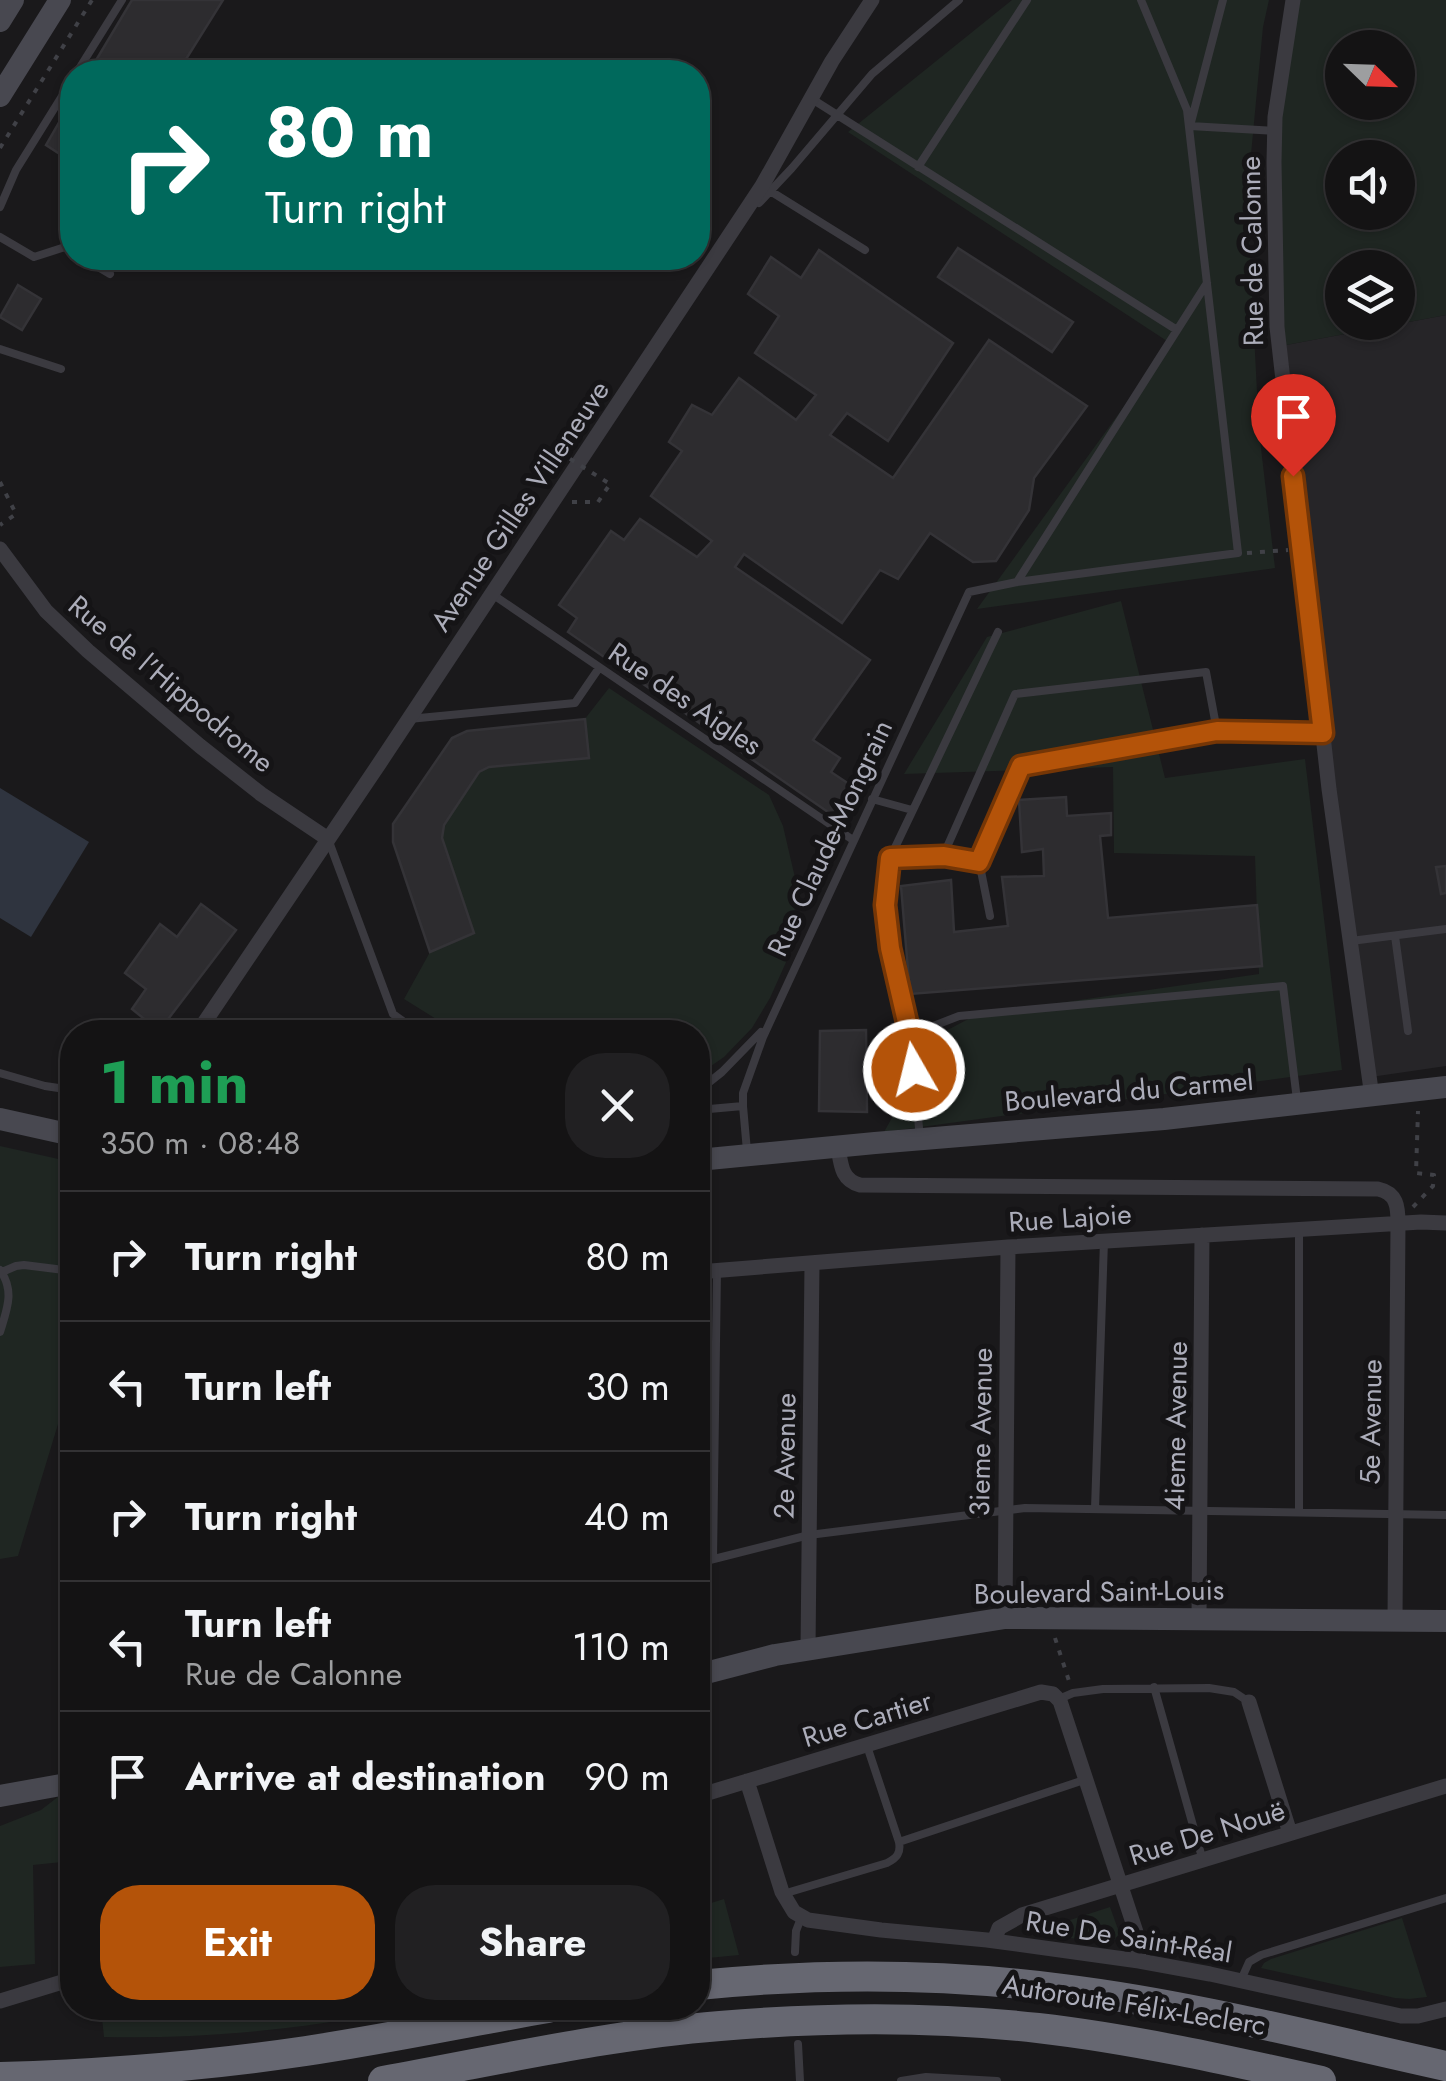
<!DOCTYPE html>
<meta charset="utf-8">
<style>
body{margin:0;font-family:Jost,sans-serif;background:#212022;color:#f1f3f6;height:100vh;display:flex;flex-direction:column;font-size:38px;white-space:nowrap}
*{box-sizing:border-box;margin:0}
p{font-size:32px;color:#9d9ea0}
.icon{flex:none;width:55px;height:55px;fill:none;stroke:currentColor;stroke-width:2;stroke-linecap:round;stroke-linejoin:round}
.map{position:relative;flex:1;overflow:hidden}
.panel{position:absolute;left:60px;top:1020px;width:650px;height:1000px;display:flex;flex-direction:column;background:#141314;border-radius:40px;box-shadow:0 2px 8px #0004,0 0 0 2px #333234}
.panel>*{flex:none}
.hud{position:absolute;left:60px;top:60px;width:650px;height:210px;border-radius:40px;box-shadow:0 2px 8px #0004,0 0 0 2px #333234;background:#00695c;color:#fff;overflow:hidden}
.needle{width:65px;rotate:113deg}
.tools{position:absolute;left:1325px;top:30px;display:grid;gap:20px}
.tools a{display:grid;place-items:center;width:90px;height:90px;border-radius:50%;background:#141314;box-shadow:0 2px 8px #0004,0 0 0 2px #333234;font-size:50px}
.pin{position:absolute;display:grid;place-items:center;width:85px;height:85px;color:#fff;margin:-102px -42px;border-radius:50% 50% 50% 0;rotate:-45deg;box-shadow:0 0 10px #0007}
.pin .icon{rotate:45deg}
.me{position:absolute;width:110px;margin:-55px;rotate:352deg;stroke-linejoin:round;filter:drop-shadow(0 0 8px #0008)}
.turn{display:flex;align-items:center;gap:35px;height:210px;padding:0 40px;font-size:45px}
.turn .icon{width:130px;height:130px;stroke-width:2.5}
.turn b{display:block;font-size:70px;line-height:85px}
.round{display:grid;place-items:center;flex:none;width:105px;height:105px;border-radius:40px;background:#212022}
.summary{display:flex;align-items:center;justify-content:space-between;height:170px;padding:0 40px}
h1{font-size:60px;font-weight:700;line-height:75px;color:#1e9e55}
.button{display:flex;gap:20px;margin-top:auto;padding:20px 40px}
.button a{flex:1;height:115px;border-radius:40px;background:#b45309;color:#fff;font-size:40px;font-weight:700;line-height:115px;text-align:center}
.button a+a{background:#212022;color:#f1f3f6}
ul{padding:0;list-style:none}
li{display:flex;align-items:center;gap:30px;height:130px;padding:0 40px;border-top:2px solid #333234}
li div{flex:1}
li b{display:block;font-size:38px}
li em{font-style:normal}
.map>svg:first-child{display:block}
.built{fill:#262528}
.green{fill:#1f2622;fill-rule:evenodd}
.water{fill:#2f343f}
.building{fill:#2d2c2f;stroke:#343337;stroke-width:2.5}
.lines{fill:none;stroke-linecap:round;stroke-linejoin:round}
.path{stroke:#404147;stroke-width:4;stroke-dasharray:5 8;stroke-linecap:butt}
.lane{stroke:#3b3a40;stroke-width:8}
.street{stroke:#3b3a40;stroke-width:15}
.secondary{stroke:#484850;stroke-width:22}
.highway{stroke:#666771;stroke-width:30}
.path-bridge{stroke:#404147;stroke-width:4;stroke-dasharray:5 8;stroke-linecap:butt}
.route-casing{stroke:#753606;stroke-width:25}
.route{stroke:#b45309;stroke-width:18}
.labels{text-anchor:middle;dominant-baseline:central;stroke-width:10;stroke-linejoin:round;paint-order:stroke}
.street-label{font-size:28px;fill:#acadba;stroke:#151416}
</style>
<div class="map">
<svg width="1446" height="2081" viewBox="0 0 1446 2081">
<rect width="100%" height="100%" fill="#1a191b"/>
<path class="built" d="M1446,315V1066L1364,1078L1286,345Z"/>
<path class="green" d="M1012,0H1269L1263,27L1247,197L1259,431L1275,568L977,609L1170,343L848,132Z
M1300,0H1446V315L1286,345L1267,202L1288,44ZM1342,48H1398V102H1342ZM1342,158H1398V212H1342ZM1342,268H1398V322H1342Z
M1121,601L1165,778L1305,759L1342,1070L884,1132L938,1035L976,1015L1259,974L1255,856L1114,853L1113,767L904,774L987,637Z
M609,688L769,795L783,826L796,882L794,921L787,960L770,998L752,1028L724,1057L698,1075V1032H457L404,999L430,952L393,842V824L452,738L467,731L584,720Z
M0,1146L72,1162V1378L18,1556L0,1559Z
M72,1786V1861L33,1865L35,1964L0,1967V1826L41,1810Z
M724,1899L739,1955L698,1959V1907Z
M1110,1907L1119,1932L1116,1940L1094,1941L1030,1933Z
M1402,1918L1427,1997L1409,1999L1395,1998L1261,1968L1264,1963L1271,1959Z
M101,2008H353L356,2018C272,2032 189,2039 104,2037Z"/>
<path class="water" d="M0,788L89,842L31,937L0,918Z"/>
<path class="building" d="M132,0H223L178,72H89Z
M72,100V162L46,145Z
M958,248L1073,322L1052,352L938,277Z
M819,250L953,343L888,441L847,413L830,435L893,478L989,340L1087,406L1034,478L1029,510L996,561L973,562L930,533L898,579L880,570L842,623L744,554L735,567L870,660L813,740L840,758L831,772L861,792L841,821L568,632L577,618L559,605L611,531L624,540L640,519L697,557L712,541L651,496L682,451L669,442L692,405L712,415L739,378L796,420L816,395L755,353L779,316L748,294L771,257L801,278Z
M18,285L41,299L22,330L0,317Z
M585,719L589,758L489,767L479,772L444,825L442,838L474,933L430,952L393,842V824L452,738L467,731Z
M1066,797L1067,816L1111,813V835L1100,836L1108,918L1257,905L1262,966L910,994L901,886L951,880L954,932L1008,926L1002,877L1044,876L1043,849L1022,852L1019,800Z
M1446,866V893L1441,894L1436,867Z
M201,904L236,930L159,1031L132,1009L146,989L125,973L160,924L177,937Z
M866,1030L867,1112L819,1111L820,1031Z"/>
<g class="lines">
<path class="path" d="M0,148L92,0
M0,482L16,514L0,525
M572,502H598L610,484
M1247,553L1288,550
M1413,1207L1433,1186L1434,1175L1416,1173L1418,1111
M1055,1638L1069,1681"/>
<path class="lane" d="M1223,0L1190,126L1275,131
M77,72L122,0
M812,99L1177,330
M918,167L1027,0
M767,189L865,250
M759,203L792,168L872,74L959,0
M0,207L16,170L72,80
M0,237L34,257L65,247L72,251
M83,258L110,274
M0,349L61,369
M1017,582L1207,283
M492,594L853,840
M409,719L575,703L599,668
M1217,731L1322,733
M872,799L912,810
M328,839L393,1014L418,1032
M890,858L943,856L979,861L1021,766L1217,731L1206,672L1015,694L943,856
M979,861L990,916
M1395,936L1408,1031
M1351,941L1446,929
M910,1035L890,948L885,905L890,858L998,632
M0,1073L45,1086L72,1090
M698,1091L722,1072L761,1032
M743,1106V1093L763,1037L969,592L1017,582L1238,553L1187,110L1141,0
M698,1110L743,1106L747,1151
M920,1138L910,1035L959,1016L1283,986L1297,1100
M0,1270C15,1291 7,1309 0,1332
M2,1272L16,1266L24,1265L72,1271
M1095,1509L1104,1241
M1299,1512V1229
M713,1559L717,1270
M698,1563L809,1535L1025,1508L1446,1515
M1154,1687L1203,1861
M1059,1699L1073,1693L1103,1689L1209,1688L1234,1692L1249,1702
M867,1746L899,1842L1087,1779
M783,1894L887,1863C897,1858 901,1853 899,1842
M795,1952L796,1931L801,1918
M1241,1980L1249,1962L1261,1955L1446,1898
M798,2044L800,2081
M901,2081L926,2077L997,2081"/>
<path class="street" d="M1293,0L1275,117L1274,162L1277,327L1329,789L1372,1097
M0,549L46,611L88,651L200,746L261,794L328,839
M198,1032L379,764L762,186L832,61L872,0
M838,1147C841,1164 841,1180 860,1185L1378,1189C1397,1193 1398,1207 1398,1223L1395,1620
M698,1272L1008,1247L1421,1222L1446,1223
M1005,1618L1008,1247
M1199,1618L1202,1235
M808,1649L812,1263
M1249,1702L1290,1833
M747,1781L782,1892L794,1912L808,1920L881,1930L987,1940L1139,1961L1210,1974L1401,2016H1418L1446,2009
M698,1796L1041,1692L1053,1694L1060,1701L1137,1935L1139,1961
M994,1941L999,1928L1022,1915L1446,1786
M0,2001L72,1979"/>
<path class="secondary" d="M0,21L13,0
M0,96L60,0
M0,1119L72,1135
M698,1160L875,1143L1164,1119L1446,1087
M698,1675L775,1655L1005,1618L1446,1621
M0,1796L72,1783"/>
<path class="highway" d="M698,1985C819,1973 942,1973 1064,1989C1193,2005 1319,2038 1446,2066
M0,2077C103,2074 204,2066 306,2051C387,2039 467,2022 548,2008
M383,2081C495,2061 606,2035 720,2026C825,2017 932,2016 1038,2028C1133,2039 1227,2060 1321,2081"/>
<path class="path-bridge" d="M559,452L610,484"/>
</g>
<g class="lines">
<defs>
<path id="route" d="M914,1070L910,1035L890,948L885,905L890,858L944,856L979,862L1021,766L1217,731L1323,733L1293,476"/>
</defs>
<use href="#route" class="route-casing"/>
<use href="#route" class="route"/>
</g>
<g class="labels">
<g class="street-label">
<text transform="translate(1252 251) rotate(-91)">Rue de Calonne</text>
<text transform="translate(520 506) rotate(-56)">Avenue Gilles Villeneuve</text>
<text transform="translate(171 684) rotate(40)">Rue de l'Hippodrome</text>
<text transform="translate(685 699) rotate(34)">Rue des Aigles</text>
<text transform="translate(830 838) rotate(-65)">Rue Claude-Mongrain</text>
<text transform="translate(1129 1091) rotate(-5)">Boulevard du Carmel</text>
<text transform="translate(1070 1218) rotate(-4)">Rue Lajoie</text>
<text transform="translate(1371 1422) rotate(-89)">5e Avenue</text>
<text transform="translate(1176 1426) rotate(-89)">4ieme Avenue</text>
<text transform="translate(981 1432) rotate(-89)">3ieme Avenue</text>
<text transform="translate(785 1456) rotate(-89)">2e Avenue</text>
<text transform="translate(1099 1592) rotate(-1)">Boulevard Saint-Louis</text>
<text transform="translate(867 1719) rotate(-17)">Rue Cartier</text>
<text transform="translate(1207 1833) rotate(-17)">Rue De Nouë</text>
<text transform="translate(1129 1937) rotate(9)">Rue De Saint-Réal</text>
<text transform="translate(1134 2005) rotate(9)">Autoroute Félix-Leclerc</text>
</g>
</g>
</svg>
<div class="tools">
<a><svg class="needle" viewBox="-14 -14 28 28"><path d="M0-13l5 13h-10z" fill="#e53935"/><path d="M0 13l5-13h-10z" fill="#9d9ea0"/></svg></a>
<a><svg class="icon" aria-label="sound" viewBox="0 0 24 24"><path d="M4 9h4l5-4v14l-5-4H4zM17 9q2 3 0 6"/></svg></a>
<a><svg class="icon" aria-label="layers" viewBox="0 0 24 24"><path d="M12 4l9 5-9 5-9-5zM3 14l9 5 9-5"/></svg></a>
</div>
<div class="pin" style="left:1293px;top:476px;background:#d93025"><svg class="icon" aria-label="arrive" viewBox="0 0 24 24"><path d="M6 21V4h12l-3 4 3 4H6"/></svg></div>
<svg class="me" style="left:914px;top:1070px" viewBox="-20 -20 40 40"><circle r="17" fill="#b45309" stroke="#fff" stroke-width="3"/><path d="M0-11L8 9 0 5-8 9z" fill="#fff"/></svg>
<div class="hud">
<div class="turn"><svg class="icon" aria-label="right" viewBox="0 0 24 24"><path d="M7 20v-9h11M14 6l5 5-5 5"/></svg><div><b>80 m</b>Turn right</div></div>
</div>
<section class="panel">
<div class="summary"><div><h1>1 min</h1><p>350 m · 08:48</p></div><a class="round"><svg class="icon" aria-label="close" viewBox="0 0 24 24"><path d="M6 6l12 12M18 6L6 18"/></svg></a></div>
<ul>
<li><svg class="icon" aria-label="right" viewBox="0 0 24 24"><path d="M7 20v-9h11M14 6l5 5-5 5"/></svg><div><b>Turn right</b></div><em>80 m</em></li>
<li><svg class="icon" aria-label="left" viewBox="0 0 24 24"><path d="M17 20v-9H6M10 6l-5 5 5 5"/></svg><div><b>Turn left</b></div><em>30 m</em></li>
<li><svg class="icon" aria-label="right" viewBox="0 0 24 24"><path d="M7 20v-9h11M14 6l5 5-5 5"/></svg><div><b>Turn right</b></div><em>40 m</em></li>
<li><svg class="icon" aria-label="left" viewBox="0 0 24 24"><path d="M17 20v-9H6M10 6l-5 5 5 5"/></svg><div><b>Turn left</b><p>Rue de Calonne</p></div><em>110 m</em></li>
<li><svg class="icon" aria-label="arrive" viewBox="0 0 24 24"><path d="M6 21V4h12l-3 4 3 4H6"/></svg><div><b>Arrive at destination</b></div><em>90 m</em></li>
</ul>
<div class="button"><a>Exit</a><a>Share</a></div>
</section>
</div>
